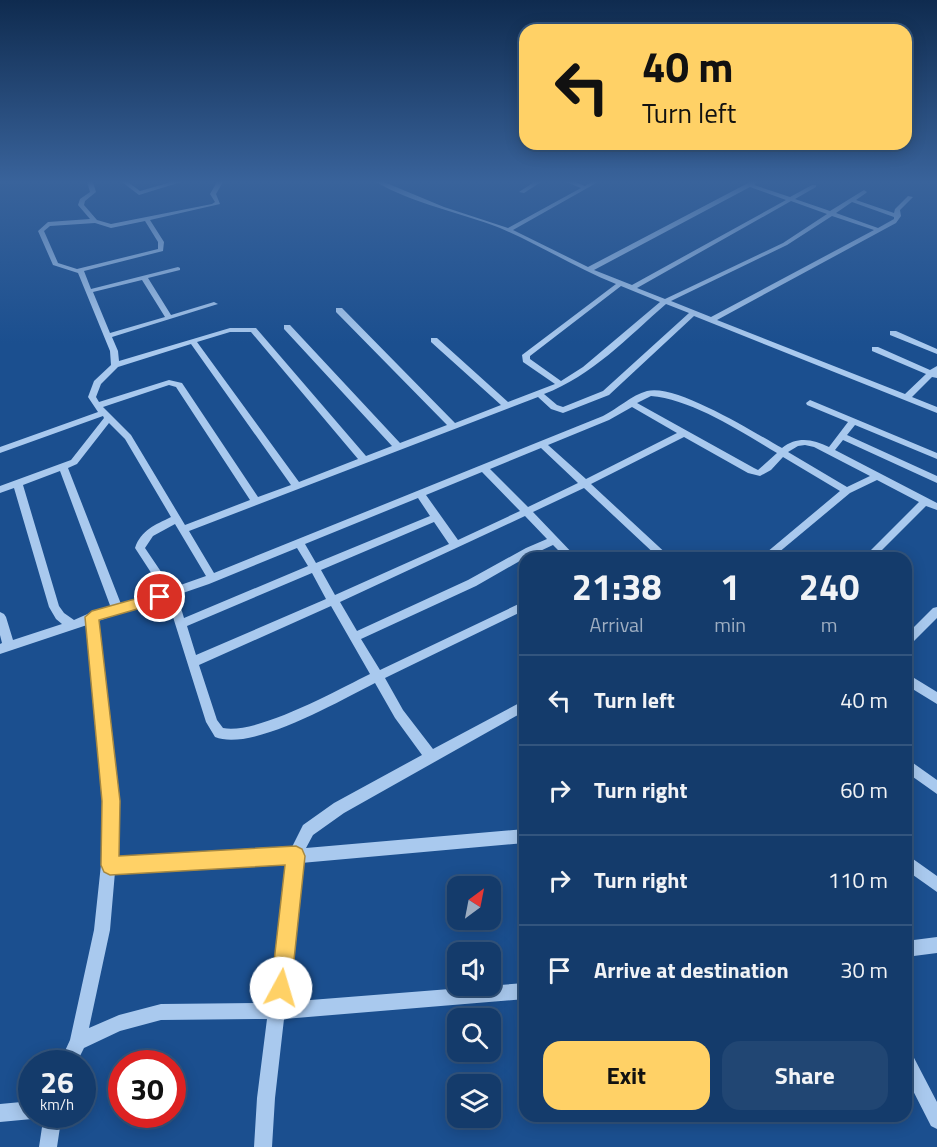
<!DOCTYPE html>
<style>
body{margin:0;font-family:"Titillium Web",sans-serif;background:#214673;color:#f1f3f6;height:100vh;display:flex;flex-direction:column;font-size:22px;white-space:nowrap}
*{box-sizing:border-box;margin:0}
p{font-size:20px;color:#9dadc1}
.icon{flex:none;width:33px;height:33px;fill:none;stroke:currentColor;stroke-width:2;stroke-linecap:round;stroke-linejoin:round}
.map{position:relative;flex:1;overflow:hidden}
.details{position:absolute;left:519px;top:552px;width:393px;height:570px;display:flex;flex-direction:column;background:#143b6b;border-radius:18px;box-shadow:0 3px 15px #0003,0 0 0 2px #33557e}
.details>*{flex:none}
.guide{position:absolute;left:519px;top:24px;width:393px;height:126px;border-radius:18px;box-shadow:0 3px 15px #0003,0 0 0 2px #33557e;background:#ffd166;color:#111;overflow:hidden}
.needle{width:39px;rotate:32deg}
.buttons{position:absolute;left:447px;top:876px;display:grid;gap:12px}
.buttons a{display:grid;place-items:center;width:54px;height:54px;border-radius:12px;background:#143b6b;box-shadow:0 3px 15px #0003,0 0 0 2px #33557e;font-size:30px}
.speed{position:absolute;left:18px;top:1050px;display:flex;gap:12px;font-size:30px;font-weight:700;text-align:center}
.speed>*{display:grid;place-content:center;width:78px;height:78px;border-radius:50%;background:#143b6b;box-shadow:0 3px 15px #0003,0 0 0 2px #33557e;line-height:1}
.speed small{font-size:15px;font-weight:400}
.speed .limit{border:9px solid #d22;background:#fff;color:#111}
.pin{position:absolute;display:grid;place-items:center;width:51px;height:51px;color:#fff;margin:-26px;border:3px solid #fff;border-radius:50%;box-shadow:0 2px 6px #0007}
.me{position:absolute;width:66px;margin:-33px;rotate:6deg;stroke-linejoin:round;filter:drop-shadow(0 0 4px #0008)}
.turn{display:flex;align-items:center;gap:21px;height:126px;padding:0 24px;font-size:27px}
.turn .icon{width:78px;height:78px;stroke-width:2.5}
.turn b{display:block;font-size:42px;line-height:51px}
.eta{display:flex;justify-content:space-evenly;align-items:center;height:102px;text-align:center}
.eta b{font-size:36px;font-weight:700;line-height:42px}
.cta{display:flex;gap:12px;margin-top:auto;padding:12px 24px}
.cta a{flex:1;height:69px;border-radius:18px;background:#ffd166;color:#111;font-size:24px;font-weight:700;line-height:69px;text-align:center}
.cta a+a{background:#214673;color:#f1f3f6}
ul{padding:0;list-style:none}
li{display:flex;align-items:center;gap:18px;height:90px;padding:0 24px;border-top:2px solid #33557e}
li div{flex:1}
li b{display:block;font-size:22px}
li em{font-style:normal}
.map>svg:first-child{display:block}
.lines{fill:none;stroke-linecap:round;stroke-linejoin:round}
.minor{fill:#a9c9ee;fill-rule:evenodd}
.route{fill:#ffd166;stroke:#a68842;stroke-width:1.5}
</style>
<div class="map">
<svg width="937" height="1147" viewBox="0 0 937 1147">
<rect width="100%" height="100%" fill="#1b4f8f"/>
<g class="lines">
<path class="minor" d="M87,182H93L96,192L85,201L84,205L97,220L111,224L212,204L215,202L210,194L217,182H223L216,194L220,204L150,220L164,242L163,251L84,271L91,289L178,267L180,268V270L148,278L171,315L214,302L218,304L112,337L118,351L119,361L230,328H256L366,456L392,446L284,329V325H290L400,443L447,425L336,312V308H342L455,423L501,405L431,342V338H437L508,402L555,384L523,362L522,355L616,284C576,268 540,245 500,228C459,212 414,204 376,182H384L444,207L508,228L581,188L566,182H575L585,186L591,182H598L513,230L588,267L750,182H757L754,185L790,197L812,185H816V187L795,199L830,211L864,190L867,192L866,193L856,200L894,213L895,209L908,196L913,197L900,210L901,216L896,223L717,320L905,394L926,374L872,351V347H878L930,370L937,366V378L932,377L912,397L937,407V413L694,316L609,395L563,413L551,409L538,397L189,531L214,573L603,416C617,409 632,395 647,391C676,383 755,433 782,448C797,436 813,439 829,447L848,422L807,405L806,403L810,400L937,453V459L855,425L847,435L937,476V483L843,440L835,450L937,503V510L926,506L874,558H863L919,502L877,480L850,493L772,558H760L840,491L783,457L771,470L760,476L748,473L684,437L591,484L671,558H659L584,488L533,512L577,558H566L553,545L525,558L476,586L361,639L380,670L525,601V610L385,678L403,710L433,749L525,700V711L344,813L313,835L306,848L525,829V843L301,863L285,1002L525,983V999L284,1019L275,1098L272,1147H254L257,1098L267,1019L161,1020L120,1031L84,1048L76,1064H59L70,1040L94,930L105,827L87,625L0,654V644L2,643L0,635V612L4,614L6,617L13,640L62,624L56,619L49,607L14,488L0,493V486L71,460L104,418L103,416L0,453V447L98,412L88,397L94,381L111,365L110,351L78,273L53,265L38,231L48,222L90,219L78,205L80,199L90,192ZM750,187L786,200L632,285L594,270ZM791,201L827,214L783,243L665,299L637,288ZM852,202L894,217V219L878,228L836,213ZM832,216L874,230L711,317L671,301L787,245ZM145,221L158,242V249L77,269L58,263L44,231L50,226L95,223L111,228ZM142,280L165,317L110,333L93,292ZM621,286L660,302L583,367L561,381L530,359V356ZM666,304L689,313L603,391L563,407L557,405L544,394C592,376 628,337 666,304ZM230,332H251L358,459L299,482L197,342ZM191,344L291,485L258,497L182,383L169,380L99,402L96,397L101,384L118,367ZM169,385L176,387L250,500L185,525L131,435L103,407ZM651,396C691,399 742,432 777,453L758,470L754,468L637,403ZM632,407L677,433L586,479L548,445L609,420ZM109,423L125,439L171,517C155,525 141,530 135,548L163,591L121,604L68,468L77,464ZM805,445L814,447L870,476L847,487L788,452L798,446ZM541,448L578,483L528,507L490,469ZM60,471L111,608L92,612L74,620L64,613L59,606L23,485ZM482,472L520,511L458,540L426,495ZM418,498L430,516L316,563L305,544ZM525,516L547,539L526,548L468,580L357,631L340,602ZM434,522L449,544L335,595L321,570ZM175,524L206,576L172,588L145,548L153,536ZM297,548L308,566L184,618L177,595L209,584ZM312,573L326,599L196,655L187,626ZM167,598L206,722L215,737C252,752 339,701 375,683L395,718L422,755L334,803L303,825L291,849L116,858L119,827L98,621ZM331,606L370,674C337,690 257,735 223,728L217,720L199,665ZM287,863L269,1003L161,1004L119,1015L89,1028L110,930L115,872Z
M122,182H128L140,191L171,182H181L139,195Z
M534,182H541L524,193L519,192Z
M890,331H896L937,349V354L890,335Z
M937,607V618L910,645L906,647V635L933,608Z
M906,673L937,692V704L906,685Z
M906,758L937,780V794L906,772Z
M906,854L937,876V892L906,870Z
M937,937V953L906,957V941Z
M906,1052L912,1054L937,1102V1129L931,1126L906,1077Z
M32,1101V1114H39L38,1116L32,1119L0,1122V1104Z
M44,1114H62L57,1147H39Z"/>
</g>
<linearGradient id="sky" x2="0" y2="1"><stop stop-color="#0f2b4f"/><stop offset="0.53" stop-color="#39639b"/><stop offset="1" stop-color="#39639b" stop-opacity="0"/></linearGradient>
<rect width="937" height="343" fill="url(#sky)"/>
<path class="route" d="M160,592L167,597L165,601L99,620L120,801L119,856L296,846L302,849L305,856L291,988L288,996L281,999L274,996L271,988L285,865L110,875L104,872L101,865L102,801L85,617L92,611Z"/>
</svg>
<div class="buttons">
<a><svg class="needle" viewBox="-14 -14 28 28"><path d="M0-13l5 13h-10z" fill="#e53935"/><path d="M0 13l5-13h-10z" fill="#9dadc1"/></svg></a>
<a><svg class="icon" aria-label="sound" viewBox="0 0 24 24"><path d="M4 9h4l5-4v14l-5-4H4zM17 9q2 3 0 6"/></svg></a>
<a><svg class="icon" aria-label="search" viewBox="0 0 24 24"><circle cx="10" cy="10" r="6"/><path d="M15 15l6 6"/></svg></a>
<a><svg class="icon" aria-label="layers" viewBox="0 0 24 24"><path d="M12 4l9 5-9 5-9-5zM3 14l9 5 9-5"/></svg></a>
</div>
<div class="speed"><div>26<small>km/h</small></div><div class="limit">30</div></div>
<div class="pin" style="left:160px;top:597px;background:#d93025"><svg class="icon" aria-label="arrive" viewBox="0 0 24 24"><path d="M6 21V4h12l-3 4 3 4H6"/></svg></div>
<svg class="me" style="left:281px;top:988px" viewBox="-20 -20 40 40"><circle r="19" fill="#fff"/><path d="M0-13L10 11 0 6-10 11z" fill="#ffd166"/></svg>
<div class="guide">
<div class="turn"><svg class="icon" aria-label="left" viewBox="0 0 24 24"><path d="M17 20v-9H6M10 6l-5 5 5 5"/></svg><div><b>40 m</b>Turn left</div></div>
</div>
<section class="details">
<div class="eta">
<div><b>21:38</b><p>Arrival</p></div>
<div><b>1</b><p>min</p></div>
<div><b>240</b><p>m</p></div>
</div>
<ul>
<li><svg class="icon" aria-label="left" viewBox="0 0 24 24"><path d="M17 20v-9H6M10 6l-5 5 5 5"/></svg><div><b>Turn left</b></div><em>40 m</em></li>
<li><svg class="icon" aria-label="right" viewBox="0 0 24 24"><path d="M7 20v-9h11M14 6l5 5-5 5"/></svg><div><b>Turn right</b></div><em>60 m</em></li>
<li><svg class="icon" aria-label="right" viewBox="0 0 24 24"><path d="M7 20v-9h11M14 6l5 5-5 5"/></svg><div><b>Turn right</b></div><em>110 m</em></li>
<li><svg class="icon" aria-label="arrive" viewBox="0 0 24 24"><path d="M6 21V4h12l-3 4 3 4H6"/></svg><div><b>Arrive at destination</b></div><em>30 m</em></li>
</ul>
<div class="cta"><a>Exit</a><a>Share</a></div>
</section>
</div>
